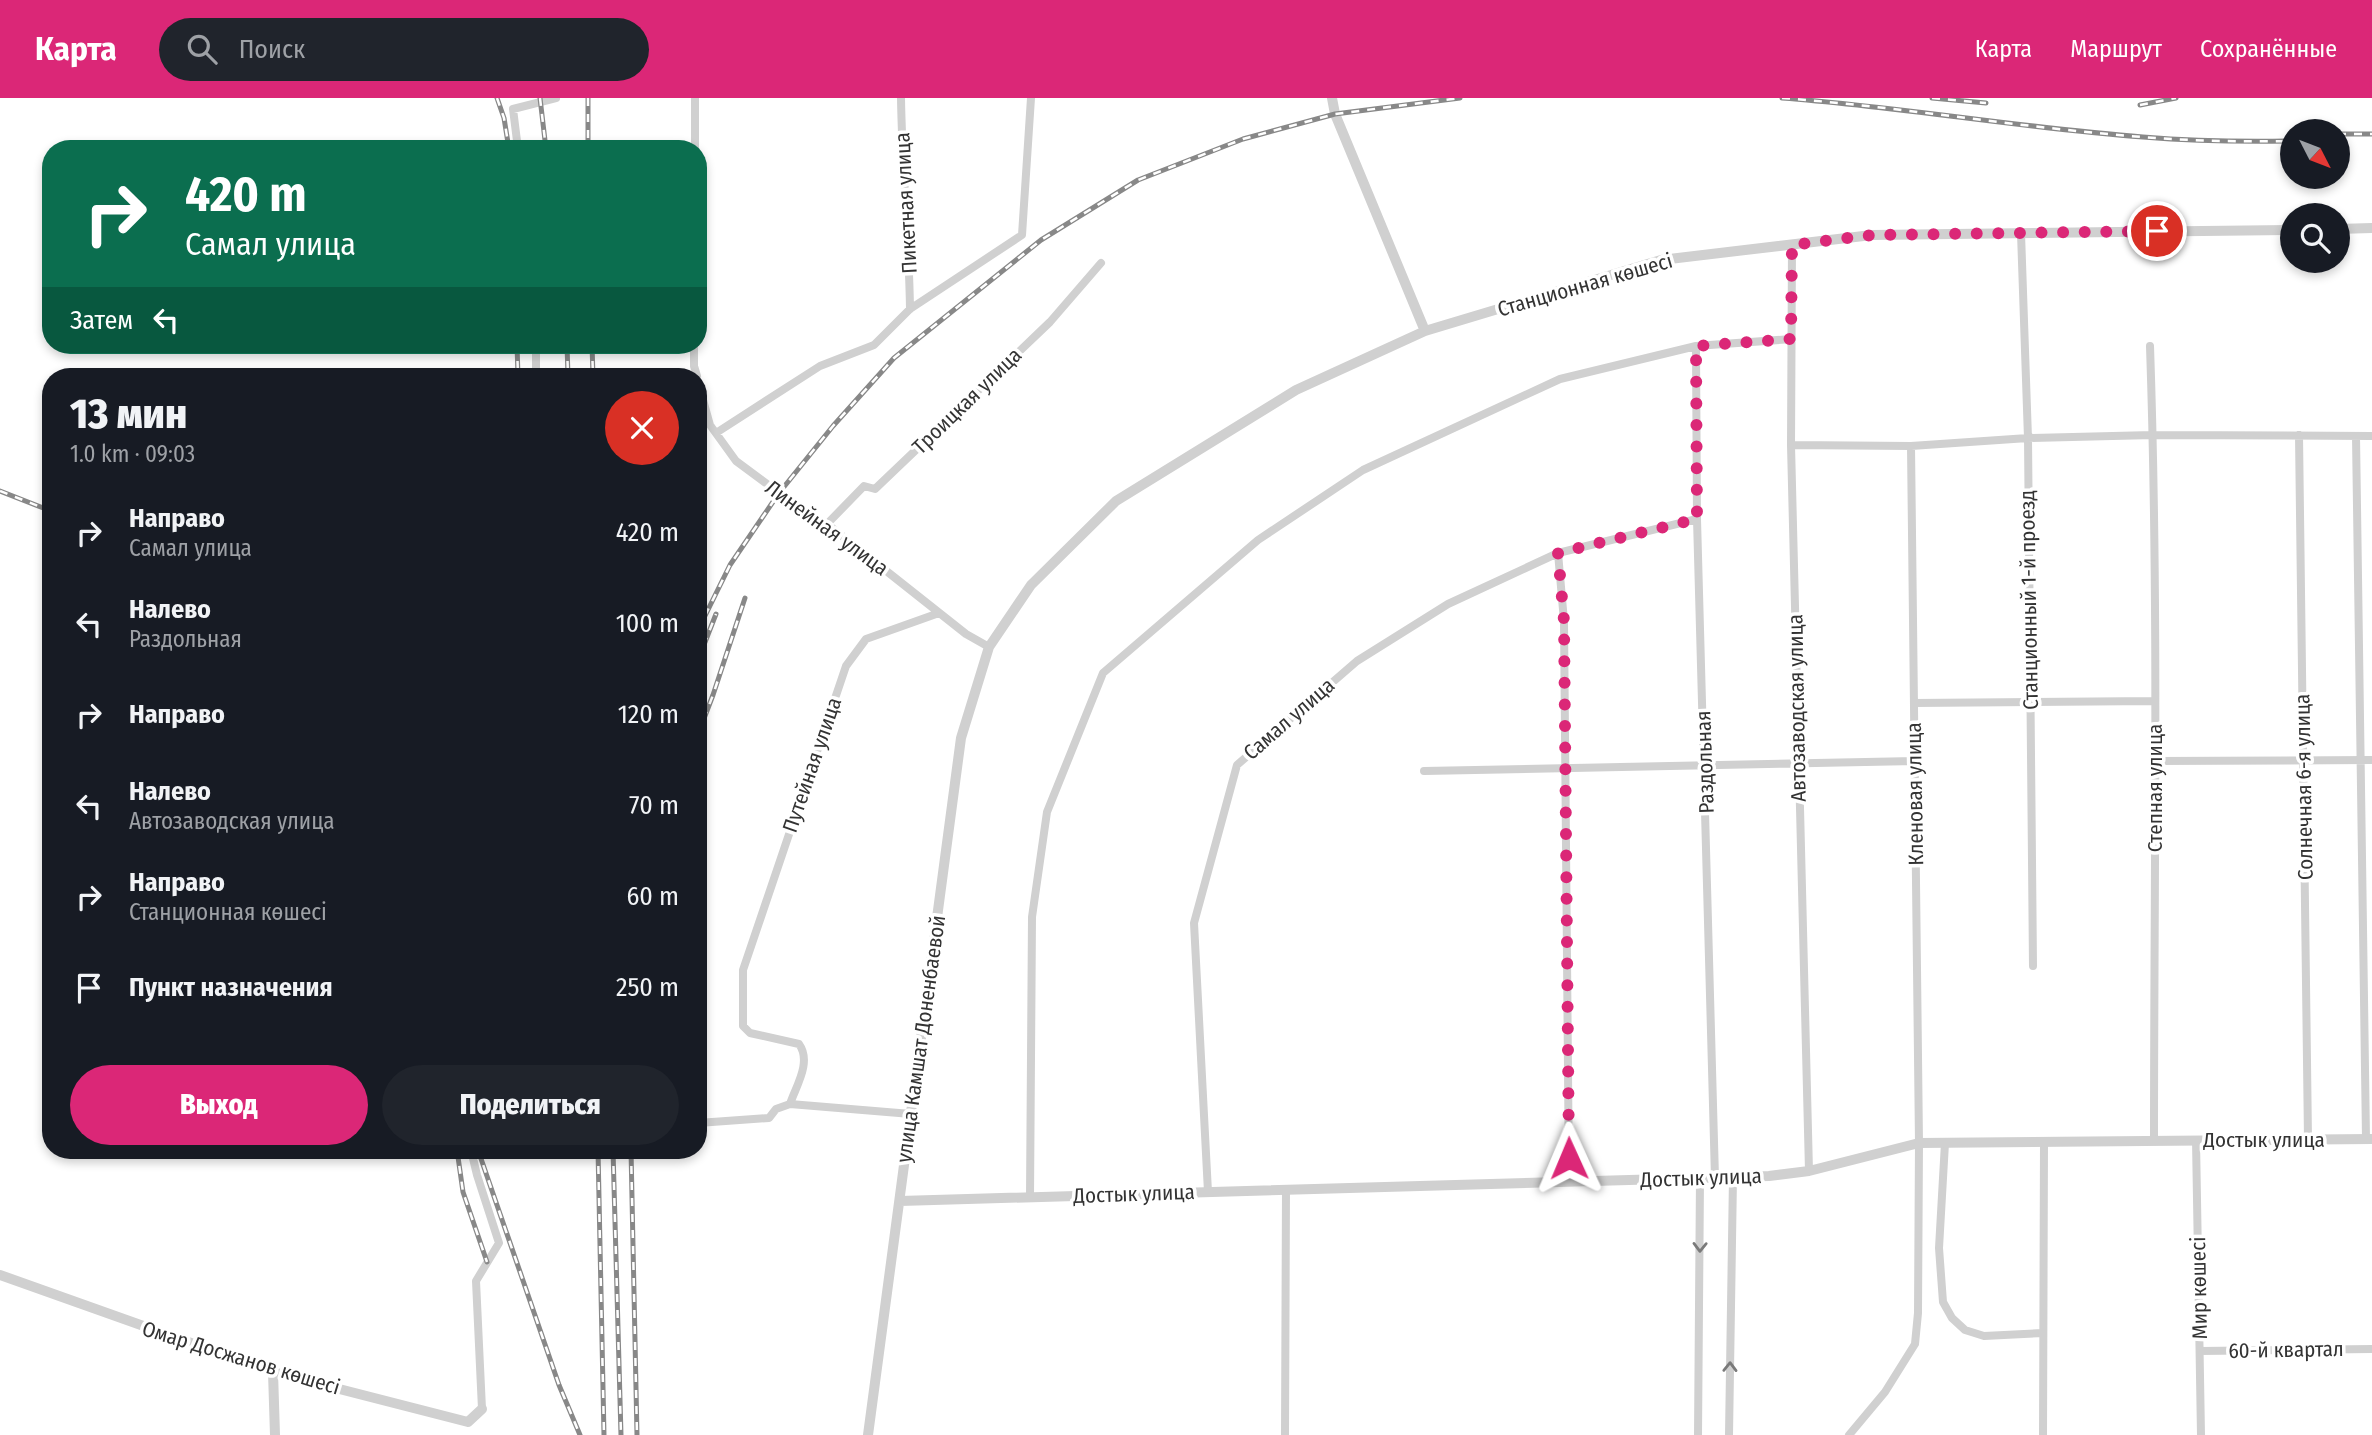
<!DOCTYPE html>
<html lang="ru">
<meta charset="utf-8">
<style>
body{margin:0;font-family:"Fira Sans Condensed",sans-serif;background:#20242c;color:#f1f3f6;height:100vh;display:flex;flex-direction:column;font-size:26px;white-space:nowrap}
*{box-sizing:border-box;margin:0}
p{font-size:23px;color:#9ea1a6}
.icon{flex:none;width:38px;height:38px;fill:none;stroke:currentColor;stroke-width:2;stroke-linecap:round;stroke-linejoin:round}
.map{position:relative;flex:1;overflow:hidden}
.drawer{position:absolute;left:42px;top:270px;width:665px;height:791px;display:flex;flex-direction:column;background:#171b24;border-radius:28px;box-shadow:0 4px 10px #0003}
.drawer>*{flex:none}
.banner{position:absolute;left:42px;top:42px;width:665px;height:214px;border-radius:28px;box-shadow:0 4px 10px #0003;background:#0b6e4f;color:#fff;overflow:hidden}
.needle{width:46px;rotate:132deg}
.tools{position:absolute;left:2280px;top:21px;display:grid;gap:14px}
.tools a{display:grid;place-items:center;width:70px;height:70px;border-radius:50%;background:#171b24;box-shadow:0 4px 10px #0003;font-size:35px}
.pin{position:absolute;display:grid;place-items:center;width:60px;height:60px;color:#fff;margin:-30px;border:4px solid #fff;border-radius:50%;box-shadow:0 2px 7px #0007}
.me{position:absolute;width:77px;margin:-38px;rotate:359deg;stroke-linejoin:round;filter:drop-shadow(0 0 5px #0008)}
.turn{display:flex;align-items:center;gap:24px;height:147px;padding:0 28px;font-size:32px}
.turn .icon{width:91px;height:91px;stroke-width:2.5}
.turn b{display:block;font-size:49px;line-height:60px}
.then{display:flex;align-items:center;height:66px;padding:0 28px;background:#0003;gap:14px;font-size:26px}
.round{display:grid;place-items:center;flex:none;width:74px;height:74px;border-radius:37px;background:#20242c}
.head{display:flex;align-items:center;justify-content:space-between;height:119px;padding:0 28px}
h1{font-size:42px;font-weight:800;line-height:52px}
.primary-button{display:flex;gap:14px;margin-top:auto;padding:14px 28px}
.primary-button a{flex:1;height:80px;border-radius:42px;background:#db2777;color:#fff;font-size:28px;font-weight:800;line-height:80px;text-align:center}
.primary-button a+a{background:#20242c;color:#f1f3f6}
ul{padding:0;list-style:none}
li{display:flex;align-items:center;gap:21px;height:91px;padding:0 28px}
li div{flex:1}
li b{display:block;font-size:26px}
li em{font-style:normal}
header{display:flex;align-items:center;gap:42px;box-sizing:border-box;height:98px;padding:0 35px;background:#db2777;color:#fff}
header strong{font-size:33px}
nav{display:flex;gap:38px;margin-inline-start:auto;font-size:24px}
.search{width:490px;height:63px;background:#20242c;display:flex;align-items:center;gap:18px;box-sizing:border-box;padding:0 24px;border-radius:38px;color:#9ea1a6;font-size:26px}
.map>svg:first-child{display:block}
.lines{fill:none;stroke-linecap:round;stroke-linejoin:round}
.minor{stroke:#d0d0d0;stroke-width:8}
.tertiary{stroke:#d0d0d0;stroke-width:10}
.rail-casing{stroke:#888;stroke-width:5}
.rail{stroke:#fff;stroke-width:2.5;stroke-dasharray:8;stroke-linecap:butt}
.oneway{stroke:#7a7a7a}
.route{stroke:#db2777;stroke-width:12;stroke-dasharray:0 21.6}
.labels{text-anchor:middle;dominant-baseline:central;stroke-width:7;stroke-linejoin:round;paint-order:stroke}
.street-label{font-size:21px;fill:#333;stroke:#fff}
</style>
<header>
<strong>Карта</strong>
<div class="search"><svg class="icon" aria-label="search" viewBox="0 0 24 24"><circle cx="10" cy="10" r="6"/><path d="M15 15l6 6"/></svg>Поиск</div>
<nav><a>Карта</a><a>Маршрут</a><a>Сохранённые</a></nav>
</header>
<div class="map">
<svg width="2372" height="1337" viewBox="0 0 2372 1337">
<rect width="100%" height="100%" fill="#fff"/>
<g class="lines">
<path class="minor" d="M901,0C902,70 909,140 910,211
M518,51L513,11L556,0
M695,51V0
M2021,135L2028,340L2033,868
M1792,147L1791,347L1809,1073
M536,247V278
M694,247V268L697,278
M1696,248L1697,421L1715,1080
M2150,248C2159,513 2154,778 2154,1043
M698,284L710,327L736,363L779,395L827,426L966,536L989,549
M716,335L820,268L874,247L910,211L1022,137L1031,0
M2299,337L2308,1041
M2356,338L2366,1041
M1791,347L1911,348L2028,340L2153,337L2372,338
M827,426L864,388L875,391L1050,224L1101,165
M1558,455L1564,523L1569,1084
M1914,605L2155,603
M2155,663L2372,662
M1424,673L1915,663
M790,1006C796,988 812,964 799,946L750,935L743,928V872L846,568L866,541L939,515
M698,1025L769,1020L776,1011L790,1006L911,1016
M2196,1042L2201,1337
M1945,1045L1939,1150L1943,1204L1952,1220L1965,1232L1984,1238L2043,1235
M471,1052L477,1077L499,1145L476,1183L482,1311
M1208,1094L1194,825L1237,667L1357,563L1448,506L1558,455L1697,421
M1030,1099L1032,819L1047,714L1103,575L1258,442L1363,372L1560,281L1696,248L1792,241
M2200,1253L2372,1251
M1285,1337L1286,1091
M1698,1337L1700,1080
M1729,1337L1733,1079
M1849,1337L1885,1294L1915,1246L1918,1215L1919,1045L1911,348
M2043,1337L2044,1044"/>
<path class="tertiary" d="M1332,0L1335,16L1425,233
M2338,131L2372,130
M900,1103L1769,1078L1809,1073L1919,1045L2372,1041
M0,1177L273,1274L468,1324L482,1311
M273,1274L275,1337
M868,1337L961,640L989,549L1031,487L1116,403L1296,292L1425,233L1661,162L1872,137L2292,132"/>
<defs>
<path id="rail" d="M497,0L504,20L509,51
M540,0L546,51
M588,0V51
M1782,0C1903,9 2022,30 2143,39C2193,43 2243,44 2292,43
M1932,0L1986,5
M2140,7L2176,0
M2338,36H2372
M517,247L518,278
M567,247L568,278
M592,247L593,278
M0,393L51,413
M698,532L730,467L779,395L833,328L894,260L1041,142L1138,82L1243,41L1335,16L1460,0
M698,562L716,516
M698,636L713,597L745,500
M457,1052L463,1094L487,1164
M478,1052L559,1287L580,1337
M598,1052L604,1337
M613,1052L621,1337
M631,1052L637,1337"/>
</defs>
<use href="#rail" class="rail-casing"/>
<use href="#rail" class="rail"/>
</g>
<defs><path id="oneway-chevron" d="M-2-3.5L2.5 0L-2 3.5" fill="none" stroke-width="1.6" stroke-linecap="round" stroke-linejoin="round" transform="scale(1.75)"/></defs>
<g class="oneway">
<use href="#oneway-chevron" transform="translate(1700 1149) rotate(91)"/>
<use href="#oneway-chevron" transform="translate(1730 1269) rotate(-89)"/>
</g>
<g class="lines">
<path class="route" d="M1569,1060L1564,523L1558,455L1697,421L1696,248L1791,241L1792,147L1872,137L2157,133"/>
</g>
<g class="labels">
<g class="street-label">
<text transform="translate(906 105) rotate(-93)">Пикетная улица</text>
<text transform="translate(1585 187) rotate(-16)">Станционная көшесі</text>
<text transform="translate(967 303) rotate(-44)">Троицкая улица</text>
<text transform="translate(827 430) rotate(36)">Линейная улица</text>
<text transform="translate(2029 502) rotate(-91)">Станционный 1-й проезд</text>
<text transform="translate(1797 610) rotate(-91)">Автозаводская улица</text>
<text transform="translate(1289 621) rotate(-41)">Самал улица</text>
<text transform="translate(1705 664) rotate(-92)">Раздольная</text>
<text transform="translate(812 667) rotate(-71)">Путейная улица</text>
<text transform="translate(2304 689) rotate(-91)">Солнечная 6-я улица</text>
<text transform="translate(2155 690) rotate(-90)">Степная улица</text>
<text transform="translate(1915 696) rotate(-91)">Кленовая улица</text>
<text transform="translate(921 941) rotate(-82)">улица Камшат Доненбаевой</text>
<text x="2264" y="1042">Достык улица</text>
<text transform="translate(1701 1080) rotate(-2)">Достык улица</text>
<text transform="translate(1134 1096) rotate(-2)">Достык улица</text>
<text transform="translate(2199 1190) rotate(-91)">Мир көшесі</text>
<text transform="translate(2286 1252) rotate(-1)">60-й квартал</text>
<text transform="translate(241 1260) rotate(17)">Омар Досжанов көшесі</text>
</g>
</g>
</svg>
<div class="tools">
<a><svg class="needle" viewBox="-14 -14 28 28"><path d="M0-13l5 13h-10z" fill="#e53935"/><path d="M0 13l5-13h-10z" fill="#9ea1a6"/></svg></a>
<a><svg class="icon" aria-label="search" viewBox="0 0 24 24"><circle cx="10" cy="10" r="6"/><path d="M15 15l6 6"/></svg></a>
</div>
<div class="pin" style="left:2157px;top:133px;background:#d93025"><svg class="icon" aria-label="arrive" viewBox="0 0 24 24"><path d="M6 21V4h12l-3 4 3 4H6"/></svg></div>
<svg class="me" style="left:1569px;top:1060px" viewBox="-20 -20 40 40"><path d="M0-17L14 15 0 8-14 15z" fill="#db2777" stroke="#fff" stroke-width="4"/></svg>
<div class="banner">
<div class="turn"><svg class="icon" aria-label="right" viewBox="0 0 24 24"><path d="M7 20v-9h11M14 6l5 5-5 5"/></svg><div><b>420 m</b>Самал улица</div></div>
<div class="then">Затем<svg class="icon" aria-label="left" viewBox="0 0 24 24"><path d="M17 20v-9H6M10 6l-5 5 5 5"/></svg></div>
</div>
<section class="drawer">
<div class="head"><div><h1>13 мин</h1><p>1.0 km · 09:03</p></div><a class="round" style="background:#d93025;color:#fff"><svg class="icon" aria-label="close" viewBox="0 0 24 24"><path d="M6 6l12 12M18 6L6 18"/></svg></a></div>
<ul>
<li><svg class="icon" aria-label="right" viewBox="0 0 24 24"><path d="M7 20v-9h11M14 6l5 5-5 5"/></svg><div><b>Направо</b><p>Самал улица</p></div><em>420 m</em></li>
<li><svg class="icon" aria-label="left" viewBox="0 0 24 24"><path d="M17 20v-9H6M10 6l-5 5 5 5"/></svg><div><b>Налево</b><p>Раздольная</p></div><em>100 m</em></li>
<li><svg class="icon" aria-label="right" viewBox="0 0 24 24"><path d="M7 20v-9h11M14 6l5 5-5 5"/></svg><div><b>Направо</b></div><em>120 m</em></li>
<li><svg class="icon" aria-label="left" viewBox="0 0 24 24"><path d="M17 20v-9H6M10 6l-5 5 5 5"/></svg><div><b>Налево</b><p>Автозаводская улица</p></div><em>70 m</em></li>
<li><svg class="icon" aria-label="right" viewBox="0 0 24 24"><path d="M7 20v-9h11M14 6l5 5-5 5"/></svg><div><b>Направо</b><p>Станционная көшесі</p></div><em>60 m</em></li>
<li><svg class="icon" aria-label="arrive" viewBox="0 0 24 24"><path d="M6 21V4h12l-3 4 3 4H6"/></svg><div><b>Пункт назначения</b></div><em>250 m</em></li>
</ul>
<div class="primary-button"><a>Выход</a><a>Поделиться</a></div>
</section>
</div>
